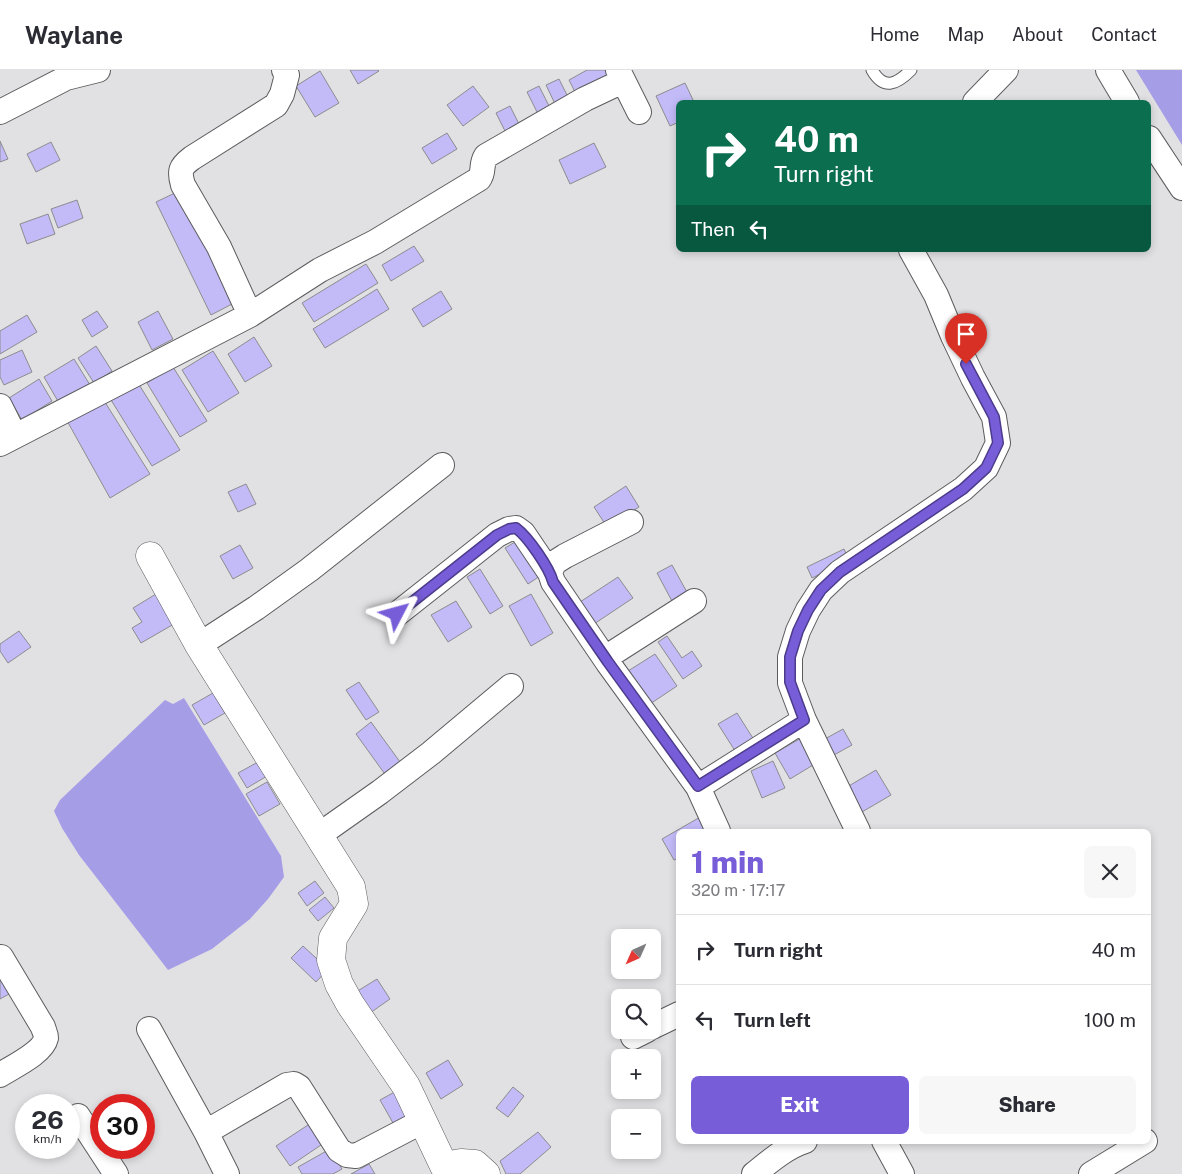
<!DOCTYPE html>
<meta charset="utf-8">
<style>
body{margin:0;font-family:"Public Sans",sans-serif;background:#f7f7f7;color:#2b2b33;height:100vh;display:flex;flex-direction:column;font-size:19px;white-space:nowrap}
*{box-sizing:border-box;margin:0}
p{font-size:16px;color:#7c7c81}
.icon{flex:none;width:28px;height:28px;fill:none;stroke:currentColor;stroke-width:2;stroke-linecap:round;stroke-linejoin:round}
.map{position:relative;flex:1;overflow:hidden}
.sheet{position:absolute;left:676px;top:759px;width:475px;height:315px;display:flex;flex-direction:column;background:#fff;border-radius:8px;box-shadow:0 2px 8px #0003}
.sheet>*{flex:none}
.hud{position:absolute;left:676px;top:30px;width:475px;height:152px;border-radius:8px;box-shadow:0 2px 8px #0003;background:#0b6e4f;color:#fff;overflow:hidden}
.needle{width:32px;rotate:225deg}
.buttons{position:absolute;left:611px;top:859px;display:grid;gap:10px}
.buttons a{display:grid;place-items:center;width:50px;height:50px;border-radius:8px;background:#fff;box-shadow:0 2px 8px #0003;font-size:25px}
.speed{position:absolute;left:15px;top:1024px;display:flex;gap:10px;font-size:25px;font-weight:700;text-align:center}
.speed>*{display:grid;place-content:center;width:65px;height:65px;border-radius:50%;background:#fff;box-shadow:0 2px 8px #0003;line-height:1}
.speed small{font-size:12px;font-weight:400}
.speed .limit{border:8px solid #d22;background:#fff;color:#111}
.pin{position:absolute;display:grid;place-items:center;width:42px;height:42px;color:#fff;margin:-51px -21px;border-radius:50% 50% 50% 0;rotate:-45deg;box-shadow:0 0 5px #0007}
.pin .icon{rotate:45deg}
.me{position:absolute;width:55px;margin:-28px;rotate:51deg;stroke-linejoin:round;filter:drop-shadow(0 0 4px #0008)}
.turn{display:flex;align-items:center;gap:18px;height:105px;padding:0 15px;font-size:22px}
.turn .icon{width:65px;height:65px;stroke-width:2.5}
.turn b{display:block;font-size:35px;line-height:42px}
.then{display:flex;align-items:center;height:48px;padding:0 15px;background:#0003;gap:10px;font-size:19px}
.round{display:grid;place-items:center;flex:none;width:52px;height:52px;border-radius:8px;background:#f7f7f7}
.overview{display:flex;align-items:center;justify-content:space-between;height:85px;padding:0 15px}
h1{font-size:30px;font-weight:800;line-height:38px;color:#775dd8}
.action{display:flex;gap:10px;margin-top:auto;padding:10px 15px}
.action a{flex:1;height:58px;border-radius:8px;background:#775dd8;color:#fff;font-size:20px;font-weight:800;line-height:58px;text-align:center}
.action a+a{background:#f7f7f7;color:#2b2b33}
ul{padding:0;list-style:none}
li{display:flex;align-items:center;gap:15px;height:70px;padding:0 15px;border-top:1px solid #e1e1e2}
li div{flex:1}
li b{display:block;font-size:19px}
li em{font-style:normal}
header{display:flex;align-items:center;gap:30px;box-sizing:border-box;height:70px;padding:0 25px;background:#fff;border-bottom:1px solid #e1e1e2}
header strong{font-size:24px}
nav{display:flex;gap:28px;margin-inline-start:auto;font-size:18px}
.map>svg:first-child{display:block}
.water{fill:#a69de7}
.building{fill:#c2bbf8;stroke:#8c8c8e}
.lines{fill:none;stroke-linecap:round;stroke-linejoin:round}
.lane-casing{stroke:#5c5c5e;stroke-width:13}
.street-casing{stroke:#5c5c5e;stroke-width:26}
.secondary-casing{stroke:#5c5c5e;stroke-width:29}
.lane{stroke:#fff;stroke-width:11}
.street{stroke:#fff;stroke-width:24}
.secondary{stroke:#fff;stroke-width:28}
.route-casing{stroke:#4d3c8c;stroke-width:12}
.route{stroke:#775dd8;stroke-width:9}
</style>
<header>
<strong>Waylane</strong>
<nav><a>Home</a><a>Map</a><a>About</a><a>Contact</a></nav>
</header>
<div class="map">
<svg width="1182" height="1104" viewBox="0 0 1182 1104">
<rect width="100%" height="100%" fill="#e1e1e4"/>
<path class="water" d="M1136,0H1182V75Z
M184,628L281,786L284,807L268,829L250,849L212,879L168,900L79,785L62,758L54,741L60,730L165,630L173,634Z"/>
<path class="building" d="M350,0H378L379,1L358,14Z
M587,0H616L578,28L569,10Z
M320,1L339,33L315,47L296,16Z
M559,9L570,31L557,38L546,15Z
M685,13L694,32H679V52L670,56L656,26Z
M473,16L489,37L463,56L447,35Z
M539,16L552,42L540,48L527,22Z
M510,36L522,60L508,67L496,43Z
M447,63L457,79L432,94L422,78Z
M0,71L8,89L0,92Z
M51,72L60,90L36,102L27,84Z
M594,73L606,97L570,114L559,90Z
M179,121L234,233L211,245L156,132Z
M77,130L83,148L58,158L51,139Z
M48,144L55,164L27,174L20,154Z
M414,176L424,191L391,211L382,195Z
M366,194L378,213L314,252L302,233Z
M377,219L389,239L325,278L313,259Z
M441,221L452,239L423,257L412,239Z
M97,241L108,257L92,267L82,250Z
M158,241L173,269L152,280L138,252Z
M27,245L37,262L0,284V261Z
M254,267L272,296L245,312L228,284Z
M96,276L112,301L94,313L78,288Z
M22,280L32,302L4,315L0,307V290Z
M213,281L239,323L208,342L182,300Z
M74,289L90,315L59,333L44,307Z
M173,297L207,351L180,367L147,313Z
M39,309L52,331L22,350L9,328Z
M138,313L180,380L152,396L111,330Z
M103,329L150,404L110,428L66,349Z
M246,414L256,434L238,442L228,422Z
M626,416L639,437L607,457L594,437Z
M520,469L543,504L528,514L505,478Z
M240,475L253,498L233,509L220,486Z
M844,479L849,490L812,508L807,497Z
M672,495L688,524L673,533L657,503Z
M480,499L503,536L490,544L467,507Z
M618,507L633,528L594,554L580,532Z
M156,524L174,554L141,573L132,558L142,552L133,538Z
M531,524L553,563L531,576L509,536Z
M456,531L472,557L448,572L431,545Z
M19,561L31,577L8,593L0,581V574Z
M667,566L682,588L692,581L702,596L683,609L658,572Z
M655,584L677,616L650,634L628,601Z
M359,612L379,642L366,650L346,620Z
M213,623L225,643L204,655L192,635Z
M737,643L756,673L737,684L718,654Z
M371,652L403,696L387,707L356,664Z
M843,659L852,675L832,686L823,670Z
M803,667L818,692L790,709L775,683Z
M773,691L785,718L762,728L751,701Z
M258,692L267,706L247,718L238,703Z
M876,700L891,725L862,742L847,717Z
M267,712L280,734L259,746L246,724Z
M702,746L710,761H679V788L674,790L662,769Z
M315,811L324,823L307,836L298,823Z
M325,827L334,838L318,851L309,840Z
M303,876L328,899L316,912L291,888Z
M0,902L11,923L0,929Z
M377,909L390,929L370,943L356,922Z
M448,990L463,1015L441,1029L426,1003Z
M513,1017L524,1026L508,1047L496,1038Z
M400,1019L417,1048L397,1060L380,1030Z
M311,1053L324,1073L290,1096L276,1076Z
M538,1062L551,1077L520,1104H506L500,1091Z
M330,1079L342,1099L333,1104H302L298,1097Z
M369,1094L375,1104H351Z"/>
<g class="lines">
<defs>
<path id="lane" d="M872,0C884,21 897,14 911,0"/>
<path id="street" d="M618,0L639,42
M1108,0L1127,32
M975,32L1006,0
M0,42L66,8L98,0
M1149,68L1182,118
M250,245L219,177L183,115C179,101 180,97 192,88L276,35L282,24L287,5L284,0
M0,336L15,366
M0,374L250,245L320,200L375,172L479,109C485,101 480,95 486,86L585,29L623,11
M631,452L565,486L554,493L550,503L553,512L608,593L698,717L718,761
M397,544L497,465L509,459L516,458L523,463L550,503
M199,575L256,538L309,500L442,395
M605,588L694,531
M698,717L804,650
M858,761L804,650L790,613V587L798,561L808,540L821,520L840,502L963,419L986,398L998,373L994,347L973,308L953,266L936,225L911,180
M319,765L380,722L431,683L511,616
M652,957L679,944
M149,959L206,1062L227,1104
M633,967L647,960
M0,1005C12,997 43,983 46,968C46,964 44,961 43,957L1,887
M78,1046L116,1104
M206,1062L287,1015L294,1014L299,1017L339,1080L347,1085L356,1086L423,1051
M884,1071L902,1104
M754,1104C769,1092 786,1077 805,1071
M1091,1104L1145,1071"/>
<path id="secondary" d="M150,486L199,575L351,817L354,834L333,868L331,890L339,914L350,934L406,1016L444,1096L461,1093L475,1094L486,1104"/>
</defs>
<use href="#lane" class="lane-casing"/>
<use href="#street" class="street-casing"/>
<use href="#secondary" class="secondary-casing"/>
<use href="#lane" class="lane"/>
<use href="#street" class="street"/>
<use href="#secondary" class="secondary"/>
</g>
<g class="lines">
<defs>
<path id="route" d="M397,544L497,465L509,459L516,458C528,467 549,497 553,512L608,592L698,716L804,650L790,612V587L798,561L808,540L821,520L840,502L963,419L986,398L998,373L994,347L966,294"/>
</defs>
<use href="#route" class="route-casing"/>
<use href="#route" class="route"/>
</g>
</svg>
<div class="buttons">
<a><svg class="needle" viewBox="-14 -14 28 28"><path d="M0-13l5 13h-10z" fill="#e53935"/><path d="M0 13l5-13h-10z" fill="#7c7c81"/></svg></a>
<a><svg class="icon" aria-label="search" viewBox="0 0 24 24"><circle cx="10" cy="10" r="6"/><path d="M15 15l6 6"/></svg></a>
<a>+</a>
<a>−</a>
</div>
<div class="speed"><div>26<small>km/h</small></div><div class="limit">30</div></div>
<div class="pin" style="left:966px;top:294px;background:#d93025"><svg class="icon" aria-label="arrive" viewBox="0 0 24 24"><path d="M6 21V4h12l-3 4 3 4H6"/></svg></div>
<svg class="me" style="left:397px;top:544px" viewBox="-20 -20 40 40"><path d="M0-17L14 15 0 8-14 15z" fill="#775dd8" stroke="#fff" stroke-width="4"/></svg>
<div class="hud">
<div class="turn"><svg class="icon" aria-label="right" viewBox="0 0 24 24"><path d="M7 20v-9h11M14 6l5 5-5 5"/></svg><div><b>40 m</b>Turn right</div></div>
<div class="then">Then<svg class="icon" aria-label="left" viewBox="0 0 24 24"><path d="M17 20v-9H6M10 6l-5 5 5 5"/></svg></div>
</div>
<section class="sheet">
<div class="overview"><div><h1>1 min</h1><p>320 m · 17:17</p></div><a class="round"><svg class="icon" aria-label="close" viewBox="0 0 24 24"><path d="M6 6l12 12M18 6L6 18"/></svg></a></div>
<ul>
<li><svg class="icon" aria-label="right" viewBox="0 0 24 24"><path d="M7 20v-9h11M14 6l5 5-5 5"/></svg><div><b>Turn right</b></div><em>40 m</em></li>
<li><svg class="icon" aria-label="left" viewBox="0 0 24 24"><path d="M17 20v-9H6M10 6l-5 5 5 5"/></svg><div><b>Turn left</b></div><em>100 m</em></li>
</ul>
<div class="action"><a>Exit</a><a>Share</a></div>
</section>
</div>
